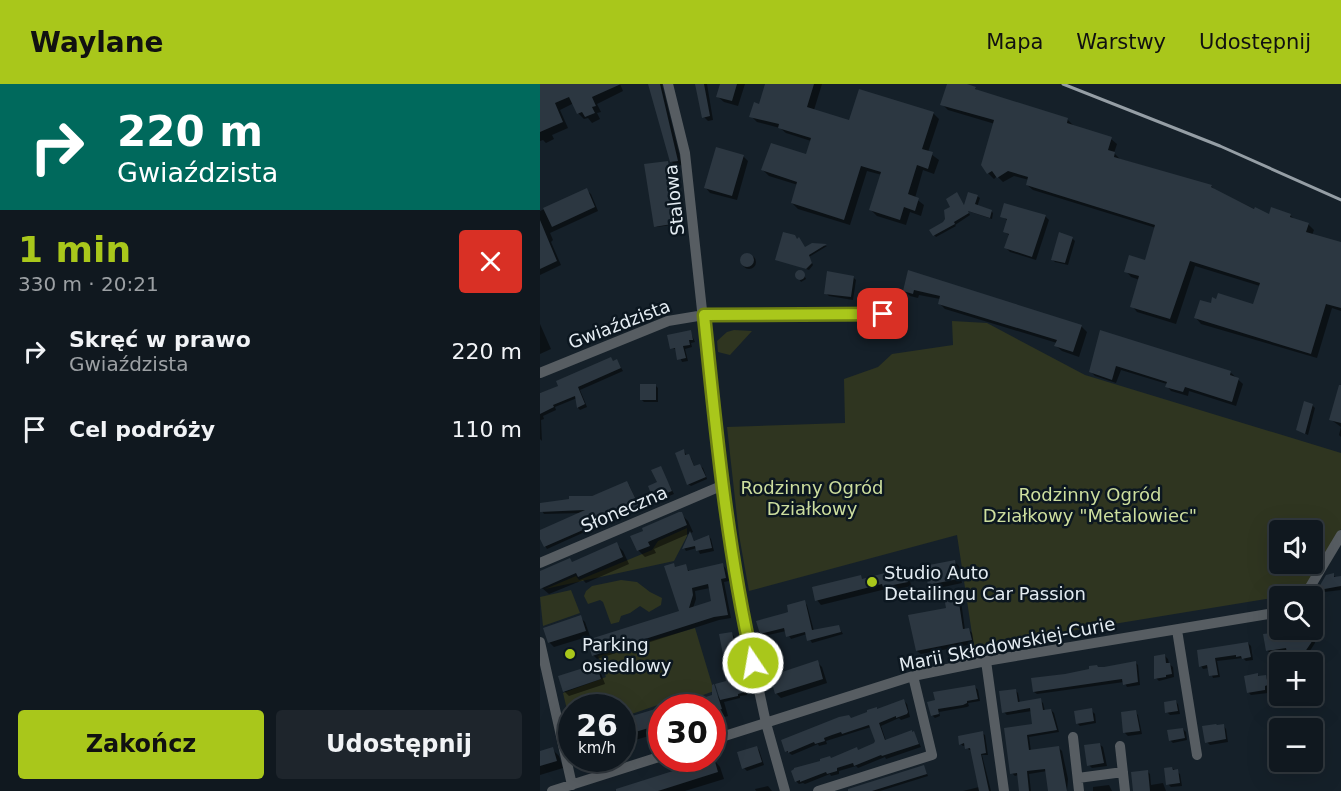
<!DOCTYPE html>
<html lang="pl">
<meta charset="utf-8">
<style>
body{margin:0;font-family:"DejaVu Sans",sans-serif;background:#1e252c;color:#f1f3f6;height:100vh;display:flex;flex-direction:column;font-size:22px;white-space:nowrap}
*{box-sizing:border-box;margin:0}
p{font-size:20px;color:#9ca0a4}
.icon{flex:none;width:33px;height:33px;fill:none;stroke:currentColor;stroke-width:2;stroke-linecap:round;stroke-linejoin:round}
.map{position:relative;flex:1;overflow:hidden}
.side{display:flex;flex-direction:column;background:#10181f;width:540px}
.side>*{flex:none}
.guide{background:#00695c;color:#fff;overflow:hidden}
.fabs{position:absolute;left:729px;top:436px;display:grid;gap:12px}
.fabs a{display:grid;place-items:center;width:54px;height:54px;border-radius:6px;background:#10181f;box-shadow:0 6px 24px #0002,0 0 0 2px #30373d;font-size:30px}
.speed{position:absolute;left:18px;top:610px;display:flex;gap:12px;font-size:30px;font-weight:700;text-align:center}
.speed>*{display:grid;place-content:center;width:78px;height:78px;border-radius:50%;background:#10181f;box-shadow:0 6px 24px #0002,0 0 0 2px #30373d;line-height:1}
.speed small{font-size:15px;font-weight:400}
.speed .limit{border:9px solid #d22;background:#fff;color:#111}
.pin{position:absolute;display:grid;place-items:center;width:51px;height:51px;color:#fff;margin:-26px;border-radius:12px;box-shadow:0 3px 9px #0006}
.me{position:absolute;width:66px;margin:-33px;rotate:348deg;stroke-linejoin:round;filter:drop-shadow(0 0 4px #0008)}
.turn{display:flex;align-items:center;gap:21px;height:126px;padding:0 18px;font-size:27px}
.turn .icon{width:78px;height:78px;stroke-width:2.5}
.turn b{display:block;font-size:42px;line-height:51px}
.round{display:grid;place-items:center;flex:none;width:63px;height:63px;border-radius:6px;background:#1e252c}
.overview{display:flex;align-items:center;justify-content:space-between;height:102px;padding:0 18px}
h1{font-size:36px;font-weight:800;line-height:45px;color:#a9c71b}
.primary-button{display:flex;gap:12px;margin-top:auto;padding:12px 18px}
.primary-button a{flex:1;height:69px;border-radius:6px;background:#a9c71b;color:#111;font-size:24px;font-weight:800;line-height:69px;text-align:center}
.primary-button a+a{background:#1e252c;color:#f1f3f6}
ul{padding:0;list-style:none}
li{display:flex;align-items:center;gap:18px;height:78px;padding:0 18px}
li div{flex:1}
li b{display:block;font-size:22px}
li em{font-style:normal}
header{display:flex;align-items:center;gap:36px;box-sizing:border-box;height:84px;padding:0 30px;background:#a9c71b;color:#111}
header strong{font-size:28px}
nav{display:flex;gap:33px;margin-inline-start:auto;font-size:21px}
main{display:flex;flex:1;min-height:0}
.map>svg:first-child{display:block}
.green{fill:#2f3520;fill-rule:evenodd}
.shadow{fill:#0007;fill-rule:evenodd}
.building{fill:#2c3741;fill-rule:evenodd}
.lines{fill:none;stroke-linecap:round;stroke-linejoin:round}
.minor{stroke:#575d62;stroke-width:10}
.rail{stroke:#959ea5;stroke-width:3}
.route-casing{stroke:#6e8112;stroke-width:15}
.route{stroke:#a9c71b;stroke-width:10}
.poi-dot{fill:#a9c71b;stroke:#0c1720;stroke-width:2}
.labels{text-anchor:middle;dominant-baseline:central;stroke-width:5;stroke-linejoin:round;paint-order:stroke}
.street-label{font-size:18px;fill:#e4ecf2;stroke:#0c1720}
.park-label{font-size:18px;fill:#cdde9e;stroke:#0c1720}
.poi-label{font-size:18px;fill:#e4ecf2;stroke:#0c1720;text-anchor:start}
</style>
<header>
<strong>Waylane</strong>
<nav><a>Mapa</a><a>Warstwy</a><a>Udostępnij</a></nav>
</header>
<main>
<section class="side">
<div class="guide">
<div class="turn"><svg class="icon" aria-label="right" viewBox="0 0 24 24"><path d="M7 20v-9h11M14 6l5 5-5 5"/></svg><div><b>220 m</b>Gwiaździsta</div></div>
</div>
<div class="overview"><div><h1>1 min</h1><p>330 m · 20:21</p></div><a class="round" style="background:#d93025;color:#fff"><svg class="icon" aria-label="close" viewBox="0 0 24 24"><path d="M6 6l12 12M18 6L6 18"/></svg></a></div>
<ul>
<li><svg class="icon" aria-label="right" viewBox="0 0 24 24"><path d="M7 20v-9h11M14 6l5 5-5 5"/></svg><div><b>Skręć w prawo</b><p>Gwiaździsta</p></div><em>220 m</em></li>
<li><svg class="icon" aria-label="arrive" viewBox="0 0 24 24"><path d="M6 21V4h12l-3 4 3 4H6"/></svg><div><b>Cel podróży</b></div><em>110 m</em></li>
</ul>
<div class="primary-button"><a>Zakończ</a><a>Udostępnij</a></div>
</section>
<div class="map">
<svg width="801" height="707" viewBox="0 0 801 707">
<rect width="100%" height="100%" fill="#152029"/>
<path class="green" d="M412,237L447,239L545,291L801,369V445L763,509L434,563L417,451L209,507L199,451L187,343L305,339L304,295L338,283L352,270L413,261ZM740,447H772V480H740Z
M194,246L212,247L190,271L178,268L177,257L187,248Z
M147,444V452L134,477L5,505L36,492L39,496L112,466L118,457Z
M81,496L97,498L110,508L122,514L121,521L109,528L100,522L90,529L81,532L79,538L71,540L63,518L60,516L48,520L44,512L46,507L52,502Z
M31,506L40,529L3,542L0,513Z
M155,544L174,607L144,618L141,613L83,633L82,624H32L31,642L23,609L66,593L58,572Z"/>
<path class="shadow" d="M0,0H80L83,7L57,20L61,28L57,29L60,35L52,39L48,34L44,35L38,29L34,19L20,26L28,44L12,51L14,55L6,59L3,56L0,57Z
M110,0H122L142,81L136,82L131,77Z
M157,0H167L173,36L168,37L164,33Z
M182,0H205L198,22L184,18L178,13Z
M227,0H282L274,26L310,38L393,29L399,35L388,68L399,76L394,90L383,86L375,114L384,121L381,132L370,128L366,141L337,132L331,126L342,91L327,87L310,141L258,125L252,119L258,101L229,92L223,86L267,72L271,57L246,49L240,44L217,38L211,32L220,22Z
M408,0H422L435,4L439,8L527,35L533,41L571,55L577,60L574,69L580,75L671,102L675,106L729,132L750,131L755,136L768,140L774,146L772,151L801,160V227L792,224L777,274L661,240L656,234L672,221L714,222L720,202L655,182L636,240L597,228L592,222L600,196L591,193L586,187L606,177L616,144L493,106L487,101L489,96L474,92L463,98L457,92L454,95L448,89L455,40L408,26L402,20Z
M203,72L208,77L197,116L170,109L166,104Z
M128,80L138,140L117,143L116,142Z
M46,106L51,110L58,127L10,149L13,156L11,158L21,181L0,191V127Z
M418,111L425,123L437,112L440,114L437,123L451,127L453,129L452,135L428,127L430,131L415,141L416,142L396,153L394,151L404,139Z
M462,132H505L509,136L496,176L470,168L466,164L470,152L465,148L468,137Z
M532,154L535,157L528,181L515,178L512,175Z
M272,161L287,162L269,173L273,181L269,186L237,175Z
M202 178a7 7 0 1 1 14 0a7 7 0 1 1-14 0Z
M262,187L266,195L261,198L256,190Z
M369,188L541,242L547,248L539,273L522,267L516,262L517,259L405,225L399,219L400,215L379,211L378,214L370,212L364,207Z
M313,193L316,196L313,216L289,212L286,209Z
M0,240L11,265L0,270Z
M150,247L155,258L151,259L152,263L145,265L148,277L142,278L137,266L132,264Z
M561,248L690,288L703,300L696,322L649,307L648,312L631,307L627,302V300L581,286L576,299L555,292L551,288Z
M71,275L74,278L77,277L83,287L40,306L47,323L40,326L38,324L37,314L15,323L16,326L3,332L4,335L1,336L2,357L0,355V309L15,304Z
M801,300V353L799,351L801,343L790,335Z
M115,301L118,304V318H104L101,315Z
M772,321L775,324L768,351L758,346Z
M144,367L147,372L151,374L155,384L160,382L163,384L167,395L151,402L148,400Z
M120,384L134,410L117,417L110,403L119,399Z
M89,401L100,424L84,431L81,428L65,435L67,438L7,465L5,462L0,447L43,429L4,430L2,427Z
M141,430L148,437L153,448L114,465L116,469L105,473L98,466L92,453Z
M150,450L155,458L169,452L171,455L174,467L160,470L157,464L146,467L144,464Z
M76,460L83,467L89,480L46,499L43,496L9,510L2,504L0,489L30,476L33,479Z
M414,477L419,482L422,499L394,505L389,500Z
M134,481L136,484L145,482L150,488L183,481L186,485L189,497L184,498L191,534L179,536L57,575L53,571L141,528ZM170,504L173,518L153,524L156,515L155,507Z
M364,486L369,491L371,502L349,507L346,505L281,521L277,516L320,493L323,496Z
M793,491L797,494H801V506L784,508L780,505Z
M417,513L421,517L425,546L428,545L432,549L434,560L381,570L377,567Z
M264,518L267,521L274,547L298,542L303,550L272,559L267,550L251,555L246,547L224,552L221,549Z
M40,533L45,538L50,552L14,563L9,558Z
M191,549L194,552L207,611L200,612V614L184,618L188,632L172,637V624H122L138,619L142,622L177,611L181,616L188,598L187,583Z
M771,549L774,552L775,559L762,579H750L748,566L730,569L727,566L732,550L736,554Z
M708,559L711,562L713,576L706,577L703,574L677,577L680,593L673,594L669,584L663,585L661,582L658,567Z
M625,572L628,575L629,580L633,583L634,593L619,597L616,594Z
M277,578L282,583L287,599L241,614L236,609Z
M595,578L598,581L600,601L587,603L584,598L497,610L494,608L559,585Z
M55,582L60,587L65,600L29,612L24,607Z
M740,583V593L736,584Z
M718,591L720,594L726,593L729,596L730,604H727L728,609L711,611L708,608Z
M435,603L438,606L440,617L428,619L429,622L427,623L399,628L400,632L395,634L392,631L389,619Z
M475,606L478,609L480,619L500,616L503,619L505,627L511,626L514,629L519,648L489,653L491,667L519,664L522,667L528,695L527,707H509L507,687L489,690L491,707H481L478,691L475,692L472,689L466,646L494,642L492,627L467,631L464,628Z
M364,617L367,620L370,633L361,636L359,634L341,642L346,657L374,649L381,663L346,675L345,673L318,684L316,682L299,687V690L291,692L290,690L265,700L263,699L259,700L256,697L291,675L335,661L337,657L331,643L286,657L287,660L279,662L278,660L252,671L246,667L312,636Z
M635,617L638,620L640,630L630,631L627,628Z
M122,624V648L82,660V636Z
M552,627L555,630L556,639L540,642L537,639Z
M595,628L598,631L602,650L588,652L585,649Z
M683,641L686,645L688,658L670,661L667,658Z
M643,645L646,648L647,656L633,659L630,656Z
M442,649L445,651L448,671H442L451,707H423L439,703L432,666H429L426,661L423,662L421,660Z
M559,660L563,663L567,682L552,684L549,681Z
M216,663L219,666L224,681L207,687L204,684Z
M12,665L19,672L23,684L0,691V669Z
M38,675H52L41,678Z
M174,676L180,683L184,695L145,707H75Z
M384,683L388,692L340,707H310Z
M632,684L640,690L642,702L631,703L628,700Z
M607,687L610,690L611,701L623,699L626,707H596L593,689Z
M569,701L572,707H553V703Z
M228,702L232,707H216L215,705Z"/>
<path class="building" d="M0,0H81L52,13L56,22L52,23L55,29L45,33L42,28L37,30L29,13L15,19L23,38L0,48Z
M108,0H120L138,77L130,78Z
M155,0H164L170,32L162,34Z
M180,0H197L192,17L176,13Z
M225,0H274L267,23L309,36L319,5L394,28L382,65L393,68L388,85L377,81L368,110L379,114L375,127L364,123L360,136L329,126L341,88L321,82L304,136L251,119L257,98L221,86L231,59L266,70L271,54L238,44L239,40L209,33L214,18L219,20Z
M407,0H427L436,3L435,5L528,34L527,39L572,53L568,66L575,68L574,73L672,101L671,103L714,125L715,123L729,130L731,123L751,130L750,133L769,139L766,148L801,158V224L786,220L771,270L654,234L660,216L671,219L672,213L676,215L678,209L713,220L720,199L650,177L630,235L590,223L599,192L584,188L589,171L605,176L615,141L486,101L488,93L468,87L457,94L452,87L447,90L441,81L454,36L400,21Z
M176,63L204,71L192,112L164,104Z
M128,77L138,139L114,143L104,80Z
M47,104L55,123L12,143L3,124Z
M417,108L424,121L428,108L438,111L435,120L452,126L450,134L428,127L429,129L414,138L415,140L393,152L389,146L403,138L405,135L404,126L410,123L406,115Z
M464,119L506,131L492,173L464,164L469,150L463,148L467,135L460,133Z
M0,136L17,177L0,185Z
M243,148L255,151L257,155L259,153L265,163L272,159L287,160L269,171L272,179L266,185L235,176Z
M519,148L533,153L525,179L511,176Z
M200 176a7 7 0 1 1 14 0a7 7 0 1 1-14 0Z
M255 191a5 5 0 1 1 10 0a5 5 0 1 1-10 0Z
M368,186L542,241L533,268L514,262L517,256L398,220L400,212L374,206L373,210L363,207Z
M287,187L314,192L311,213L284,210Z
M151,246L153,256H149L150,261L143,262L146,274L137,276L135,264L130,265L127,251Z
M560,246L691,287L690,291L699,294L692,318L645,303L643,308L625,303L627,298L576,282L572,296L549,288Z
M71,273L73,277L77,275L81,284L38,303L45,320L37,324L35,312L13,321L14,323L0,330V309L18,302L16,297Z
M100,300H116V316H100Z
M799,301H801V339L789,336Z
M764,317L773,320L765,350L756,346Z
M144,365L145,371L149,370L154,382L160,380L166,393L147,401L135,369Z
M121,382L132,407L113,415L108,402L117,398L111,386Z
M87,397L99,422L80,430L79,426L64,432L66,436L4,463L0,455V446L45,426L0,428V419L29,415V412H52Z
M139,428H142L147,441L108,458L110,462L97,467L90,452L103,447L102,444Z
M150,447L154,457L169,451L172,464L156,467L155,462L142,465Z
M77,458L83,473L38,493L36,489L0,505V487L30,474L32,478Z
M415,476L418,495L388,501L384,482Z
M134,479L135,483L146,480L148,487L183,479L186,494L181,495L188,531L174,533L52,572L47,556L139,527L124,482ZM168,500L171,517L149,524L153,511L152,504Z
M364,484L368,498L343,503L342,500L275,517L272,503L321,491L322,495Z
M794,489V493L801,492V502L779,506V503L786,491Z
M418,512L423,545L429,544L432,556L376,567L368,531L406,524L404,513Z
M265,516L272,546L299,541L301,548L267,557L265,548L246,553L244,544L220,550L216,537L245,529L248,528L247,521Z
M41,531L46,547L8,559L3,544Z
M772,547L773,556L758,578L749,579L746,564L726,567L723,550L732,549L733,553Z
M192,548L205,608L198,610V612L180,616L175,600L186,597L182,582L185,581L179,550Z
M708,558L711,573L702,575L701,572L696,573V571L675,574L678,591L669,592L667,581L659,583L657,566Z
M625,570L626,579H630L632,590L626,591V593L614,595V572Z
M278,576L283,595L235,610L230,592Z
M596,577L598,598L583,601L582,595L493,608L491,594L525,590L549,585V582L557,581L558,583H564Z
M56,580L61,595L23,608L18,592Z
M718,589V592L726,591L728,601L725,602V606L707,609L704,592Z
M174,600L182,625L172,628V624H138L137,622L172,611V601Z
M435,601L438,615L427,617V619L423,621L398,625L399,630L391,632L387,618L395,616L393,608Z
M476,605L478,618L501,614L503,626L511,625L517,646L487,651L489,666L519,662L527,707H508L505,685L487,687L489,707H479L477,689L470,690L464,644L492,640L490,624L462,629L459,607Z
M364,615L368,628L367,630L356,634V632L339,639L345,656L372,646V648L374,647L379,660L342,672L341,671L314,682L313,679L297,684V687L287,690L286,688L260,698V696L255,698L251,687L254,685V684L280,677V675L290,672L291,674L317,663L318,666L334,659L335,657L329,641L302,650L301,648L292,651L284,654L285,657L275,660L274,658L248,669V667L245,668L241,656L299,633L309,631L311,634L327,628V626L337,623V625Z
M636,616L638,627L625,629L624,618Z
M122,623V640L82,652V635Z
M552,624L554,637L536,640L534,627Z
M596,626L600,647L583,649L581,628Z
M676,640L677,641L684,640L686,655L665,659L662,642Z
M643,644L645,654L629,657L627,646Z
M443,647L446,669L441,670L449,707H439L430,664L425,665L424,659L419,661L418,652Z
M560,659L564,679L547,682L544,661Z
M217,662L222,678L202,685L197,668Z
M13,663L17,677L0,682V667Z
M174,674L178,688L118,707H76V705Z
M384,681L387,690L332,707H308V705Z
M632,683L633,686L638,685L640,699L626,701L624,684Z
M608,686L610,707H593L591,688Z"/>
<g class="lines">
<path class="minor" d="M128,0L145,69L181,402L200,519L226,639L245,707
M0,289L128,237L164,231H351
M0,479L181,402
M764,513L801,451
M637,546L657,671
M0,558L32,701
M446,577L464,707
M533,653L539,707
M172,656L373,592L446,577L740,528
M580,662L585,707
M538,694L583,688
M12,707L122,672
M278,707L392,671L373,592"/>
<path class="rail" d="M523,0L680,62L801,116"/>
</g>
<g class="lines">
<defs>
<path id="route" d="M213,579C187,464 176,348 164,231L343,230"/>
</defs>
<use href="#route" class="route-casing"/>
<use href="#route" class="route"/>
</g>
<g class="poi-dot">
<circle cx="332" cy="498" r="6"/>
<circle cx="30" cy="570" r="6"/>
</g>
<g class="labels">
<g class="street-label">
<text transform="translate(134 116) rotate(-96)">Stalowa</text>
<text transform="translate(79 240) rotate(-21)">Gwiaździsta</text>
<text transform="translate(84 425) rotate(-23)">Słoneczna</text>
<text transform="translate(467 560) rotate(-11)">Marii Skłodowskiej-Curie</text>
</g>
<g class="park-label">
<text x="272" y="403">Rodzinny Ogród<tspan x="272" dy="21">Działkowy</tspan></text>
<text x="550" y="410">Rodzinny Ogród<tspan x="550" dy="21">Działkowy "Metalowiec"</tspan></text>
</g>
<g class="poi-label">
<text x="344" y="488">Studio Auto<tspan x="344" dy="21">Detailingu Car Passion</tspan></text>
<text x="42" y="560">Parking<tspan x="42" dy="21">osiedlowy</tspan></text>
</g>
</g>
</svg>
<div class="fabs">
<a><svg class="icon" aria-label="sound" viewBox="0 0 24 24"><path d="M4 9h4l5-4v14l-5-4H4zM17 9q2 3 0 6"/></svg></a>
<a><svg class="icon" aria-label="search" viewBox="0 0 24 24"><circle cx="10" cy="10" r="6"/><path d="M15 15l6 6"/></svg></a>
<a>+</a>
<a>−</a>
</div>
<div class="speed"><div>26<small>km/h</small></div><div class="limit">30</div></div>
<div class="pin" style="left:343px;top:230px;background:#d93025"><svg class="icon" aria-label="arrive" viewBox="0 0 24 24"><path d="M6 21V4h12l-3 4 3 4H6"/></svg></div>
<svg class="me" style="left:213px;top:579px" viewBox="-20 -20 40 40"><circle r="17" fill="#a9c71b" stroke="#fff" stroke-width="3"/><path d="M0-11L8 9 0 5-8 9z" fill="#fff"/></svg>
</div>
</main>
